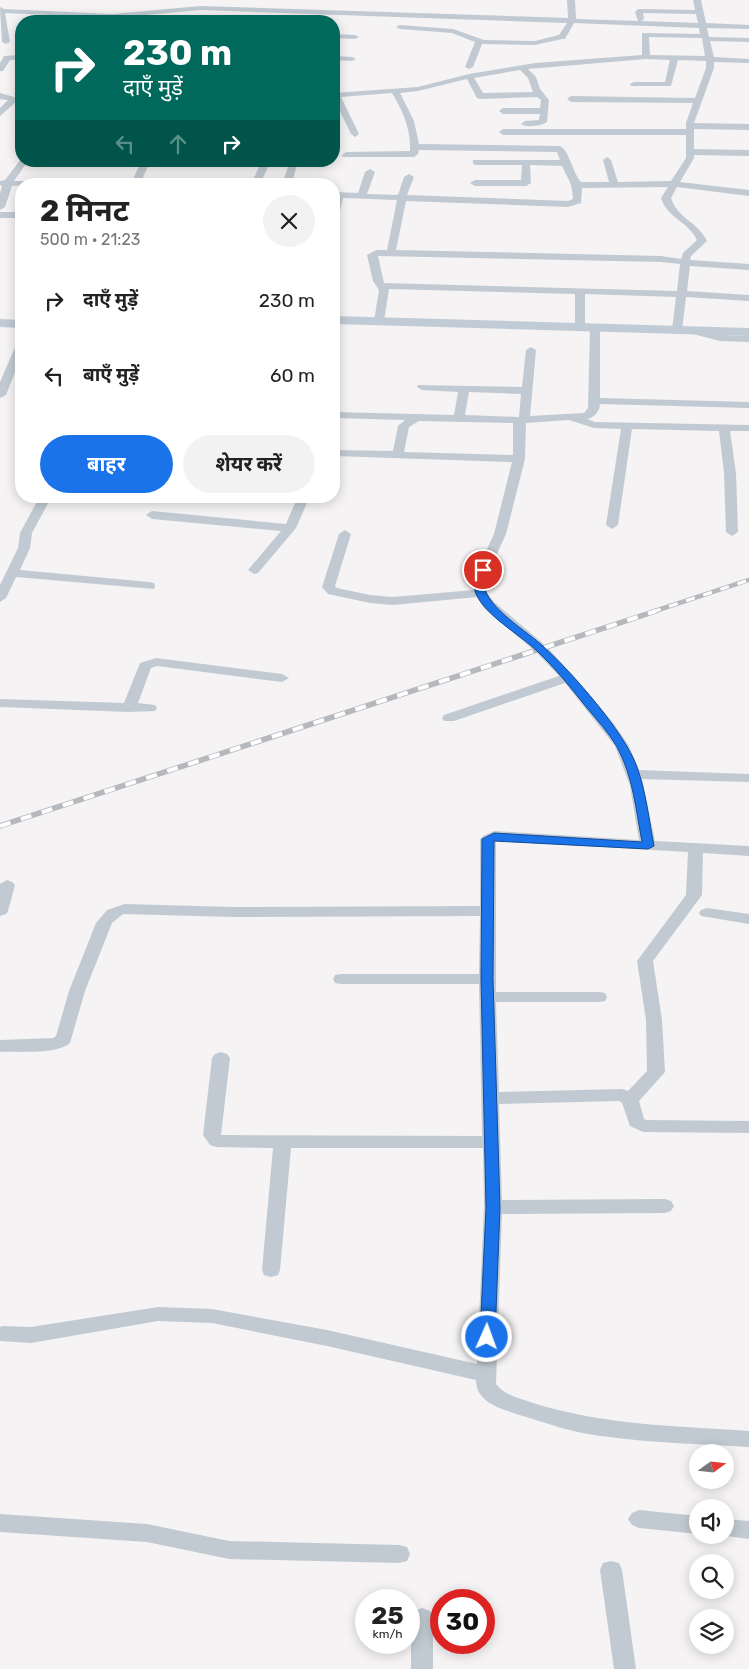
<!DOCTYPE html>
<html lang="hi">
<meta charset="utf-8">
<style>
body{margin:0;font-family:Rubik,"Noto Sans Devanagari",sans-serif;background:#f2f2f2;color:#222;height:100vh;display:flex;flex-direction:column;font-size:19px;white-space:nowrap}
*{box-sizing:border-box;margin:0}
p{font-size:16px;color:#767676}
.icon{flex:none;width:28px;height:28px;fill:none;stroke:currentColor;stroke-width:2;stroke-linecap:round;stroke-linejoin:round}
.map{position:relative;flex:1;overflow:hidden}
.panel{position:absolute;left:15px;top:178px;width:325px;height:325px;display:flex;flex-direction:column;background:#fff;border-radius:20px;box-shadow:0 2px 12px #0003}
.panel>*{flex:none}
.guide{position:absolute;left:15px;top:15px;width:325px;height:152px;border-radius:20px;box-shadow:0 2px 12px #0003;background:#00695c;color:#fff;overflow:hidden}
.needle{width:32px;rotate:75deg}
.fabs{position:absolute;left:689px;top:1444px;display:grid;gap:10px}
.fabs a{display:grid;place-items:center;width:45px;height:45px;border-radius:50%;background:#fff;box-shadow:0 2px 12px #0003;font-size:25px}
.speed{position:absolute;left:355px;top:1589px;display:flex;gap:10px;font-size:25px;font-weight:700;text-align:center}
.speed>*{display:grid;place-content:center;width:65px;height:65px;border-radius:50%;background:#fff;box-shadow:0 2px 12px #0003;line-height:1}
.speed small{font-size:12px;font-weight:400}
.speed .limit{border:8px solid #d22;background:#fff;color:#111}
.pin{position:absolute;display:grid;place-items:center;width:42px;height:42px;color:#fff;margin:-21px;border:2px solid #fff;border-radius:50%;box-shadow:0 1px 5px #0007}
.me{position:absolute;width:55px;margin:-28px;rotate:2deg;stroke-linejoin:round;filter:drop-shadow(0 0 4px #0008)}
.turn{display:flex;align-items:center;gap:18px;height:105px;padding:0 25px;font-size:22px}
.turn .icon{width:65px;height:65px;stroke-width:2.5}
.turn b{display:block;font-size:35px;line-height:42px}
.lanes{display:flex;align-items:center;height:48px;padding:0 25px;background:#0003;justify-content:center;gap:25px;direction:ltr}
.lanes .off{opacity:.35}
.round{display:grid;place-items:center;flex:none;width:52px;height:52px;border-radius:26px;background:#f2f2f2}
.overview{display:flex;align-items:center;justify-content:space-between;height:85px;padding:0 25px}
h1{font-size:30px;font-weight:700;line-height:38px}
.button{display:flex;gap:10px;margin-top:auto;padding:10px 25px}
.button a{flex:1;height:58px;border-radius:30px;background:#1a73e8;color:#fff;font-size:20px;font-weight:700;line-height:58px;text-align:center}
.button a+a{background:#f2f2f2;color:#222}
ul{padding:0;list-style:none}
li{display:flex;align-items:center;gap:15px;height:75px;padding:0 25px}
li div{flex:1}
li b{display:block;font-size:19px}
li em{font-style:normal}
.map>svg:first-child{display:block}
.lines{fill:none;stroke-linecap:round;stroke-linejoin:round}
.street{fill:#c1cad2;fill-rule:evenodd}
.secondary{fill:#c1cbd6;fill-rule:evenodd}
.rail-far1-casing{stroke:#b5b8bd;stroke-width:4.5}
.rail-casing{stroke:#b5b8bd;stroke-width:5.5}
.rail-far1{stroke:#fff;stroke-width:3;stroke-dasharray:9;stroke-linecap:butt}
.rail{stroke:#fff;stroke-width:4;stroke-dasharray:11;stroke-linecap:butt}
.route{fill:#1a73e8;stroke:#114b97}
</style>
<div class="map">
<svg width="749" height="1669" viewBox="0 0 749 1669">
<rect width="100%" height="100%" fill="#f5f3f3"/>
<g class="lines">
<path class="street" d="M567,0H575L576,19L638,21L635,12L638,9L695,10L693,0H701L706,23L749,25V29L707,28L709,37L749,38V42L710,41L714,57L749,59V63L714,62V68L694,123L749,124V130L694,129V149L749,150V156L694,155V158L680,182L749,190V196L677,187L671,198C677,218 698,222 707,241L691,256L690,260L749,264V270L690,266L687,291L749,295V301L686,297L682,330L677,333L672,330L676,297L585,294V328L580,331L575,328V294L389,289L384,321L379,324L374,321L379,290L373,281L367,255L376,250H387L397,200L343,198L339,215L334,218V192L358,193L365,172L370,169L375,172L367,194L398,195L404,177L409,174L414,177L407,195L568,201L573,199C572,182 569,181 562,166L530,165L531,183L526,186H475L470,183L475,180H521L522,165H476L473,164V160H560L557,152L419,150L418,154L414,157H343L342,155L346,152L410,151C411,130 403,111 392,93L341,97L359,134L355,137L351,134L334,99V93L418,87L469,74L535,63L642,55V33L700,34L699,28L574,23L565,39H562L535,45L482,44L473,67L469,69L465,67L475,42L452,33L400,29L396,27L400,25L453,29L484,40L535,41L559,35L567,23L201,10L112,18L5,13L10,42L6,44L2,42L0,7L4,9L112,14L201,6L568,18ZM643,13L696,14L698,23L641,21L644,19ZM649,37L702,38L705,56L650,55ZM646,59L670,60L665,82H634L630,84L631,86H671L678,60L706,61V68L695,98L571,96L567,99L571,102L693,103L686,123V129H503L499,132L503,135H686V158L671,181L618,182L611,160L607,157L603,160L609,182H581C573,173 569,150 560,146L419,144L414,121L400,93L418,91L467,79L477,98L480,99L537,97L541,100L540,108H503L499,111L503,114H540L539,120L525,121L521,124C527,128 541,126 547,122L549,100L540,89L536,77L528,69ZM520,70L528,78L533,92L483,93L474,78ZM668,187L661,198C667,218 689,222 697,240L683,253L681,259L661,256L396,250L406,201L568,207L581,203L582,188ZM378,256L661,262L680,264L677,291L384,283Z
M334,34L355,35L359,37L355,39L334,38Z
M21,55V59L10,60L3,71H0V63L4,56Z
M334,56L352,57L356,59L352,61L334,60Z
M0,93L21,99V103L16,102L0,116V108L8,100L0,99Z
M21,159V161H28L14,181H33L37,184L12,186L5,207L0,210V193L2,186L0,185V181L5,180Z
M71,161H144L149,164L140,184H131L139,166L75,164Z
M262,161H271L260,184H251Z
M293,161L297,164L292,184H282L289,164Z
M0,212H21V218H0Z
M595,325L600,328V398L749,402V408L600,404C600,411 594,418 587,419L595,422L749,425V431H730L736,473L738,532L732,536L726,532L724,473L719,431L632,429L618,525L612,529L606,525L621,429L594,428L569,420L526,423L525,459L506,534L484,582L487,593L494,602L546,646L573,675L614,724L629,746L639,770L749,774V782L642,779L655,841L749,846V856L703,853L702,895L653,961L662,1020L665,1072L639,1101L644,1119L646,1120L749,1121V1133L643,1132L630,1126L622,1103L619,1101L499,1104L502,1200L665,1199L671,1201L674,1206L671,1211L665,1213L502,1214L496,1384C505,1396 520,1398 533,1403C603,1425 676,1426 749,1431V1447C700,1444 650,1443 601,1436C574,1433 549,1424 523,1416C505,1410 476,1404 476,1380L327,1346L212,1323L158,1321L31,1343L0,1341V1327L3,1326L31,1327L158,1307L212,1309L327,1330L477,1364L484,1207L483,1148H291L280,1270L278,1275L271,1277L264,1275L262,1270L273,1148L216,1147L210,1145L203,1135L212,1058L215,1054L221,1052L227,1054L230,1058L221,1135L482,1136L479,984H341L335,983L333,979L335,975L341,974H479L480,916L234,917L123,914L112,923L85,991L70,1043C56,1055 19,1051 0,1052V1040L53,1038L56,1036L69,991L96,923L107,910L125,904L234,907L480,906V839L483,836L494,831L639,840L630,786L615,746L565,683L454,721H444L442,718L444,715L559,676L536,652L484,608L477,597L393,605L370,603L328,594L322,587L339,534L345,530L351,534L335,586L337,588L370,595L393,597L474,590L472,582L494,534L512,462L334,456V450L393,451L398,426L405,420L334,418V412L454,415L458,392L422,390L417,387L418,385L522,387L526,350L531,347L536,350L530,416L584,413L588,408L590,328ZM469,392L521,394L519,417L465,415ZM419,421L513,423V455L404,452L409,427ZM496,841L688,852L686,895L637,961L646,1020L647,1071L628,1091L622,1089L499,1092L496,1002H599L605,1001L607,997L605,993L599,992H496Z
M693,328L720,335L749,336V342L720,341L689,333L688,331Z
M21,342V357L6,395L0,398V382L16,345Z
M40,496H52L32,533L30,548L20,570L149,582L154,583L155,586L154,589L16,577L6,598L0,602V585L18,548L20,533Z
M298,496H310L296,528L258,573L254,574L248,570L281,531L152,519L146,515L152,511L286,524Z
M156,658L282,674L289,678L282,682L157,666L151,668L138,703L155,705L157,708L155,711L129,712L0,707V699L124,703L140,663Z
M7,880L12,882L15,885L8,911L6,914L0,916V884Z
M707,908L749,914V924L701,916L699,913L701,910Z
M639,1510L698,1516V1534L639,1528L632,1525L628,1519L632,1513Z
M0,1514L147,1524L229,1541L399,1545L407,1547L410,1554L407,1561L399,1563L229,1559L147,1542L0,1532Z
M725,1519L749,1521V1539L719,1535H725Z
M611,1561L619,1563L622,1570L636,1669H614L600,1570L603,1563Z
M422,1608L430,1611L433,1618V1669H411V1618L414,1611Z"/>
<path class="secondary" d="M334,316L749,328V336L334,324Z
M0,319L21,320V328L0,327Z"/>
<defs>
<path id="rail-far1" d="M652,612L749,580"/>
<path id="rail" d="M0,826L656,611"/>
</defs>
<use href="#rail-far1" class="rail-far1-casing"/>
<use href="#rail" class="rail-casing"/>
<use href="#rail-far1" class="rail-far1"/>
<use href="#rail" class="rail"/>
</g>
<path class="route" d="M483,567L487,570C486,575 483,580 484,585C487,608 527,631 544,647C573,674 624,731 637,767C646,792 649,820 654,846L648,849L494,841L493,979L500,1208L495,1337L492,1341L487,1343L482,1341L480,1337L486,1208L481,979L482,839L494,833L642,842C636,810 633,776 617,747C609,733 597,720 587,708C571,688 555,668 537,651C519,634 486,616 476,594C473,586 473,570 483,567Z"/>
</svg>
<div class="fabs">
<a><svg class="needle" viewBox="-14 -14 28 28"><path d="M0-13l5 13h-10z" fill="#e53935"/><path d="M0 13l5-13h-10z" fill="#767676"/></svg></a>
<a><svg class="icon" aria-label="sound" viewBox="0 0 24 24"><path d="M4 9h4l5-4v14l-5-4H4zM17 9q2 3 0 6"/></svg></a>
<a><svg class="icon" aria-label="search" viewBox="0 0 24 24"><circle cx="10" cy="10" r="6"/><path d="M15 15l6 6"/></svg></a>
<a><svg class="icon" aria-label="layers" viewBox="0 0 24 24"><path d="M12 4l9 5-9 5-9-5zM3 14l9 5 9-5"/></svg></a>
</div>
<div class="speed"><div>25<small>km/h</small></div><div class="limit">30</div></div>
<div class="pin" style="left:483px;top:570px;background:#d93025"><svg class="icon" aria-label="arrive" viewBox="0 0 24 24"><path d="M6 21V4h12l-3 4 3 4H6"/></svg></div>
<svg class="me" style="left:487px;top:1337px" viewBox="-20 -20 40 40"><circle r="17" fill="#1a73e8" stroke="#fff" stroke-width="3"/><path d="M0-11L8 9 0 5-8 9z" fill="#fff"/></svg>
<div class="guide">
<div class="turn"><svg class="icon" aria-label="right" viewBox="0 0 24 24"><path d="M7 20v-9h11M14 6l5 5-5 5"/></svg><div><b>230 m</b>दाएँ मुड़ें</div></div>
<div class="lanes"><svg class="icon off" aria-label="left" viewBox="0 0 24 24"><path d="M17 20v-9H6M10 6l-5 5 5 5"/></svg><svg class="icon off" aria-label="ahead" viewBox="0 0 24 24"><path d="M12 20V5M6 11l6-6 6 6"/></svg><svg class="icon" aria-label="right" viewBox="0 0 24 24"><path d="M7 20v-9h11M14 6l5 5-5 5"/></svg></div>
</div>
<section class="panel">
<div class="overview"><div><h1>2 मिनट</h1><p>500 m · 21:23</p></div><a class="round"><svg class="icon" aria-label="close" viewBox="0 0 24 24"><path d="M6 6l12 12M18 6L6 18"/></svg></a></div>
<ul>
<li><svg class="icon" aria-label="right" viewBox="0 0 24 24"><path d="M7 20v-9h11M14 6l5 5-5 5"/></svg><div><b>दाएँ मुड़ें</b></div><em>230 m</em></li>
<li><svg class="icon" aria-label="left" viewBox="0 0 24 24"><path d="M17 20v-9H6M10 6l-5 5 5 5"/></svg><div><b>बाएँ मुड़ें</b></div><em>60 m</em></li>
</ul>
<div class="button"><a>बाहर</a><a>शेयर करें</a></div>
</section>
</div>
